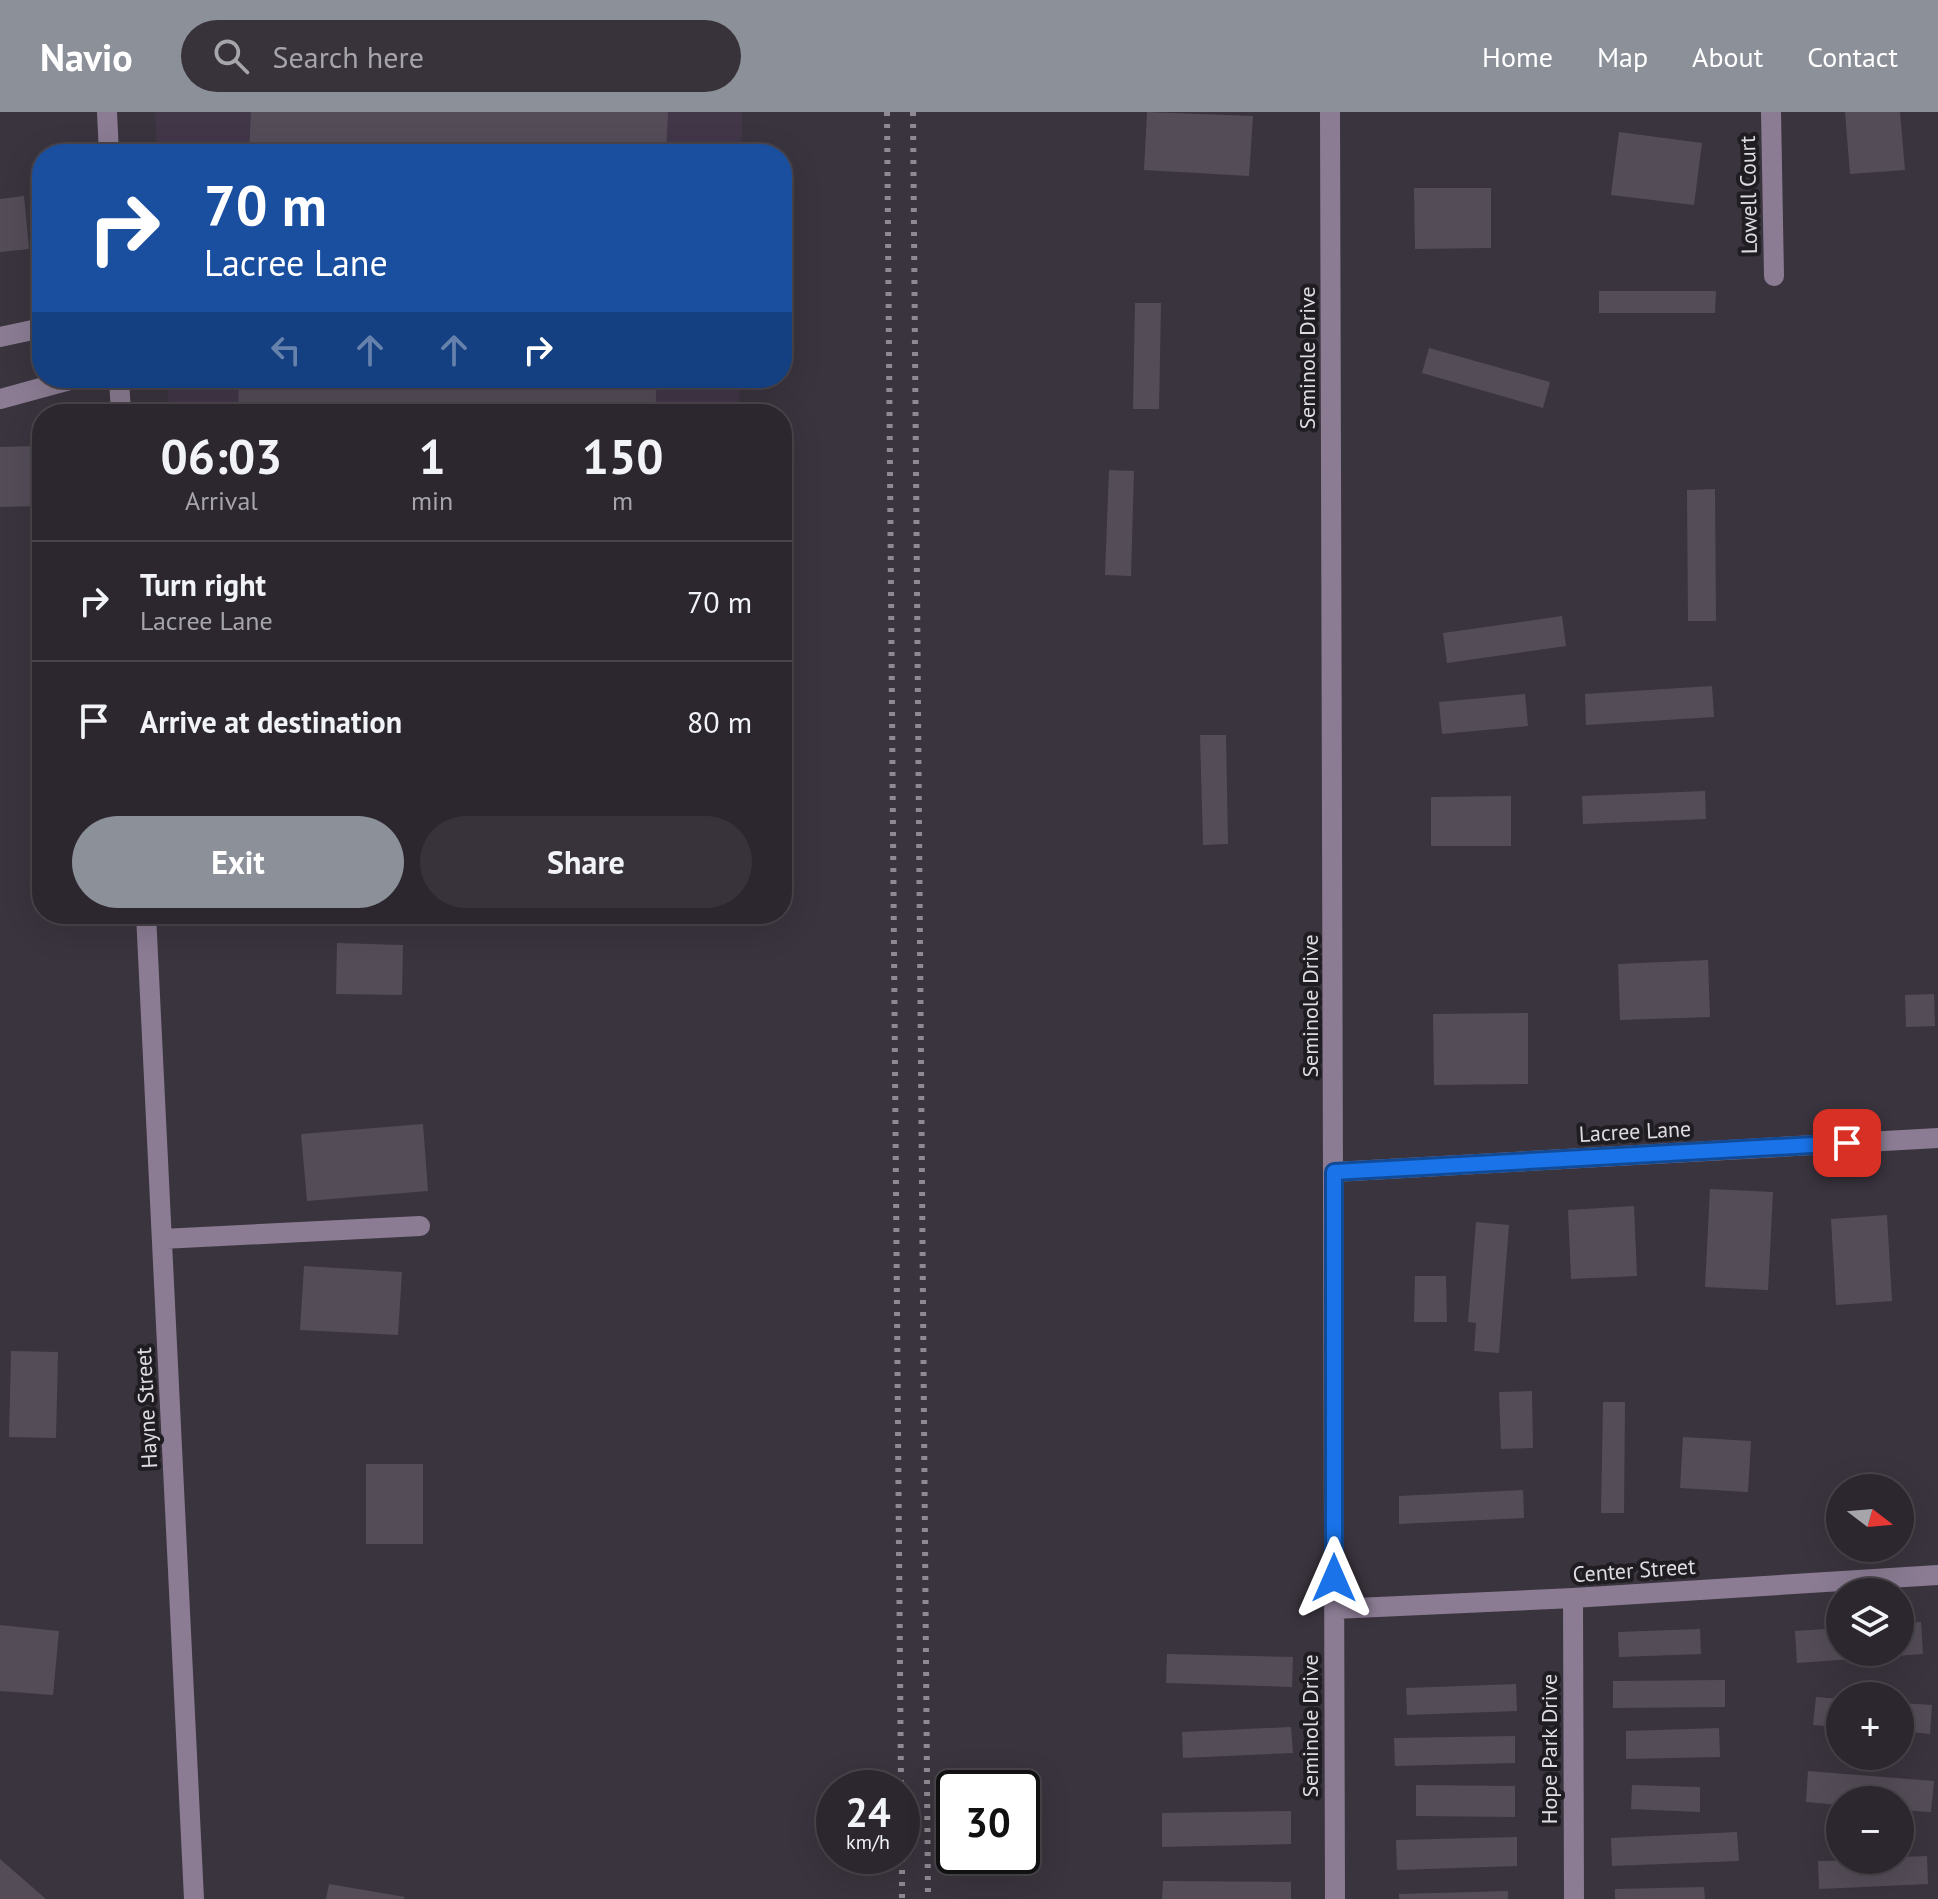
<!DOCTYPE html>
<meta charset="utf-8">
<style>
body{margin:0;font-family:"PT Sans",sans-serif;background:#38333a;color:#f1f3f6;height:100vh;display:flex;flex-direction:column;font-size:30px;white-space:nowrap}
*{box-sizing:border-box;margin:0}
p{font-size:26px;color:#a6a5aa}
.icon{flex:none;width:44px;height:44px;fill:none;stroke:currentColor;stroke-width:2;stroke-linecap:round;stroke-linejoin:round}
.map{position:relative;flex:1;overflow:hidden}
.details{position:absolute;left:32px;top:292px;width:760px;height:520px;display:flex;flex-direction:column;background:#2c272e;border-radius:32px;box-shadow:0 8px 32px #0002,0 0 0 2px #48444a}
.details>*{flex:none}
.top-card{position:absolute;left:32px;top:32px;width:760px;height:244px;border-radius:32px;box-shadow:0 8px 32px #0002,0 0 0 2px #48444a;background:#1a4fa0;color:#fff;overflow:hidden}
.needle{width:52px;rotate:106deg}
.buttons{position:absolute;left:1826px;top:1362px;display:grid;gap:16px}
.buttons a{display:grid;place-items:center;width:88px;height:88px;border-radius:50%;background:#2c272e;box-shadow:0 8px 32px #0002,0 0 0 2px #48444a;font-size:40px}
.speed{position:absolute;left:816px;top:1658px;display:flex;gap:16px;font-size:40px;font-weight:700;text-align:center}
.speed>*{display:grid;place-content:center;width:104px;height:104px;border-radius:50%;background:#2c272e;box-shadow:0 8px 32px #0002,0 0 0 2px #48444a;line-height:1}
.speed small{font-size:20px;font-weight:400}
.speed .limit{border:4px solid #111;border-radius:12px;background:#fff;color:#111}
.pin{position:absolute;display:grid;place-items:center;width:68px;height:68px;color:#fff;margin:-34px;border-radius:16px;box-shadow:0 4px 12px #0006}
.me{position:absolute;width:88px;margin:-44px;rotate:0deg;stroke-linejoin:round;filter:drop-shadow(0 0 6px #0008)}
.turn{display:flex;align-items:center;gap:28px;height:168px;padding:0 40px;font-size:36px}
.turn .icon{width:104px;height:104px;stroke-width:2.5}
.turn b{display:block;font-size:56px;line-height:68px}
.lanes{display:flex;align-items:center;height:76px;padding:0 40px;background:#0003;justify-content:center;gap:40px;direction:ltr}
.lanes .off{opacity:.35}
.eta{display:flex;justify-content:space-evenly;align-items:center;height:136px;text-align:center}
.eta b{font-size:48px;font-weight:600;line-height:56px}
.cta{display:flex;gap:16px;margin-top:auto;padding:16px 40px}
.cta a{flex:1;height:92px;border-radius:48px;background:#8c9099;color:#fff;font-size:32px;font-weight:600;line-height:92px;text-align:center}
.cta a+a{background:#38333a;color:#f1f3f6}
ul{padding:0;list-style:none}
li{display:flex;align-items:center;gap:24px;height:120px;padding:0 40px;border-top:2px solid #48444a}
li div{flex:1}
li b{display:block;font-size:30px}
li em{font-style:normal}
header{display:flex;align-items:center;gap:48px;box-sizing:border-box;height:112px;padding:0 40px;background:#8c9099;color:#fff}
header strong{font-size:38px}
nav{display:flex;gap:44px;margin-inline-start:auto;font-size:28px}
.search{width:560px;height:72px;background:#38333a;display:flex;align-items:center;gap:20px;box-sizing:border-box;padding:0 28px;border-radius:44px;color:#a6a5aa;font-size:30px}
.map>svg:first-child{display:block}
.built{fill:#423748}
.building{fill:#544d58}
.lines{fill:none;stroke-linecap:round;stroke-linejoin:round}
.minor{stroke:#8b7c93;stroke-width:20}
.rail{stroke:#8f8a92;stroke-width:6;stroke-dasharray:4 8;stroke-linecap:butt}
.route-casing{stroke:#114b97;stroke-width:20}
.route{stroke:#1a73e8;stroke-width:14}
.labels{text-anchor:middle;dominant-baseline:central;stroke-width:8;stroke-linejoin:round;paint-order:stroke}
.street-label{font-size:22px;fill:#dfdbe2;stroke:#201d22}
</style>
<header>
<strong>Navio</strong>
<div class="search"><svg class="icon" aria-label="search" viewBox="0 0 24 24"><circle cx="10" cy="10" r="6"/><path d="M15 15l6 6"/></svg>Search here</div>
<nav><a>Home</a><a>Map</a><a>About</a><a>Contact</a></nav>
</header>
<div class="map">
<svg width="1938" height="1787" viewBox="0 0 1938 1787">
<rect width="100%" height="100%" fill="#3a343e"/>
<path class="built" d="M155,0H742V42H157Z
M167,266H739V302H169Z"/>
<path class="building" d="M251,0H668L666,42H249Z
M1147,0L1253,4L1249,64L1144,58Z
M1845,0H1900L1905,58L1850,62Z
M1619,20L1702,31L1694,93L1611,83Z
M1414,76H1491V136L1415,137Z
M24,84L29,137L0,140V87Z
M1599,179H1716L1715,201H1599Z
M1135,191H1161L1159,297H1133Z
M1429,236L1550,270L1543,296L1422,261Z
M239,266H657L655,302H238Z
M36,334V357H42V394L0,395V335Z
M1109,358L1134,359L1131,464L1105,463Z
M1715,377L1716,509H1688L1687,378Z
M1562,504L1566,534L1447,551L1443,521Z
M1712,574L1714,605L1586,613L1585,582Z
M1525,582L1528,614L1442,622L1439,590Z
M1200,623H1226L1228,732L1203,733Z
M1705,679L1706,707L1583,712L1582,684Z
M1511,684V734H1431V685Z
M337,831L403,833L402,883L336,882Z
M1708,848L1710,905L1620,908L1618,852Z
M1934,882L1935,914L1906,915L1905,883Z
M1528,901V972L1434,973L1433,902Z
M423,1012L428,1079L307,1089L301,1022Z
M1710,1077L1773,1080L1768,1178L1705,1175Z
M1634,1094L1637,1164L1571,1167L1568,1098Z
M1887,1103L1892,1189L1836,1193L1831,1107Z
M1476,1110L1509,1113L1499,1241L1474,1239L1476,1211L1468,1210Z
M304,1154L402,1160L398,1223L300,1218Z
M1415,1164H1446L1447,1210H1414Z
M11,1239L58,1240L56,1326L9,1325Z
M1532,1279L1533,1336L1501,1337L1499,1280Z
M1603,1290H1625L1624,1401H1601Z
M1683,1325L1751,1329L1748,1380L1680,1376Z
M366,1352H423V1432H366Z
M1523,1378L1524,1406L1399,1412V1384Z
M1921,1510L1923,1542L1797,1551L1795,1519L1840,1516V1540H1900V1512Z
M0,1513L59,1519L53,1583L0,1579Z
M1700,1517L1701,1542L1619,1545L1618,1520Z
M1167,1542L1293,1545L1292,1575L1166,1571Z
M1725,1568V1595L1613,1596V1569Z
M1516,1572L1517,1599L1407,1603L1406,1576Z
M1816,1585L1840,1587V1615L1813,1613Z
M1900,1591L1932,1593L1930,1622L1900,1619Z
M1291,1615L1293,1641L1183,1646L1182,1620Z
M1719,1616L1720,1645L1626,1647V1619Z
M1515,1624V1651L1395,1654L1394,1626Z
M1808,1659L1934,1669L1931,1700L1900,1698V1688H1840V1693L1806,1690Z
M1416,1673L1515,1674V1705L1416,1704Z
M1632,1673L1700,1675V1700L1631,1697Z
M1291,1699V1732L1162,1735V1701Z
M1737,1720L1739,1749L1612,1754L1611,1726Z
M1517,1725V1754L1397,1758L1396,1728Z
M1927,1744L1928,1772L1819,1777L1818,1749L1900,1748V1745Z
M0,1747L46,1787H0Z
M1163,1769L1291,1770V1787H1162Z
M329,1772L405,1785L404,1787H326Z
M1704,1775L1705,1787H1615V1777Z
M1508,1779V1787H1399V1782Z"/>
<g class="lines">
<path class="minor" d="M107,0L109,42
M1330,0L1335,1787
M1771,0L1774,164
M0,225L42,216
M119,266L121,302
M0,287L77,266
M146,802L194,1787
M1334,1060L1938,1026
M162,1127L420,1114
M1573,1486L1574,1787
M1334,1497L1573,1486L1938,1463"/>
<path class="rail" d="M887,0L901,1676
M913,0L928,1787
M902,1734V1787"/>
</g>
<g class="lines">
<defs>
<path id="route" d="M1334,1466V1060L1847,1031"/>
</defs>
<use href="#route" class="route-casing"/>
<use href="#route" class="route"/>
</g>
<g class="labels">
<g class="street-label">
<text transform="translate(1748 83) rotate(-91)">Lowell Court</text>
<text transform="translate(1307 246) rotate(-90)">Seminole Drive</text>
<text transform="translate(1310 894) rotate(-90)">Seminole Drive</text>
<text transform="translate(1635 1019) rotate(-3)">Lacree Lane</text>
<text transform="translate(146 1296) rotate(-93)">Hayne Street</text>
<text transform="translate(1634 1458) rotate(-4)">Center Street</text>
<text transform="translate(1310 1614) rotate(-90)">Seminole Drive</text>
<text transform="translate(1549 1637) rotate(-90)">Hope Park Drive</text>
</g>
</g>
</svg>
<div class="buttons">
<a><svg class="needle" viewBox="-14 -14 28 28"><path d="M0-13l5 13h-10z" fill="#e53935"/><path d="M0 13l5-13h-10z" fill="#a6a5aa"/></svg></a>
<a><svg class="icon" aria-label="layers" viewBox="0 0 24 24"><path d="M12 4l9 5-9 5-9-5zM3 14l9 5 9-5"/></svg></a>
<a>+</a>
<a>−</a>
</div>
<div class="speed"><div>24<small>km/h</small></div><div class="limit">30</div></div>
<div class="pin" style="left:1847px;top:1031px;background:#d93025"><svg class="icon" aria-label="arrive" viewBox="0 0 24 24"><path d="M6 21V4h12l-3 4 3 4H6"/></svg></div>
<svg class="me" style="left:1334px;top:1466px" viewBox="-20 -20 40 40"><path d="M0-17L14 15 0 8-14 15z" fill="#1a73e8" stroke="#fff" stroke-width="4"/></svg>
<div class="top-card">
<div class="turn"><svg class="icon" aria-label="right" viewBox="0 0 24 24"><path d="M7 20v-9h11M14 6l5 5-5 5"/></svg><div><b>70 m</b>Lacree Lane</div></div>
<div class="lanes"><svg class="icon off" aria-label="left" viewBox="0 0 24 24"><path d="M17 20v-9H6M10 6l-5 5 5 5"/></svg><svg class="icon off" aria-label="ahead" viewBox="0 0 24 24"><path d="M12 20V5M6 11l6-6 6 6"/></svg><svg class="icon off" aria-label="ahead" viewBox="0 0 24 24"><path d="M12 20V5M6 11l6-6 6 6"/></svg><svg class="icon" aria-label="right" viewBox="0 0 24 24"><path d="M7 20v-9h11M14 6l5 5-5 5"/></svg></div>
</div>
<section class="details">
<div class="eta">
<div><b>06:03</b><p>Arrival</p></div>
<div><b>1</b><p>min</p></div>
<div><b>150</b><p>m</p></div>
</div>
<ul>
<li><svg class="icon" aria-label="right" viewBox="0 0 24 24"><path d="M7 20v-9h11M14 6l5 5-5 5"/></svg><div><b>Turn right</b><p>Lacree Lane</p></div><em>70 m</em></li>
<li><svg class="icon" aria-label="arrive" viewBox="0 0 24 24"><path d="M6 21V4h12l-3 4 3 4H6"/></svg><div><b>Arrive at destination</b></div><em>80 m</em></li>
</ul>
<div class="cta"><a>Exit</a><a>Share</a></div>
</section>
</div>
